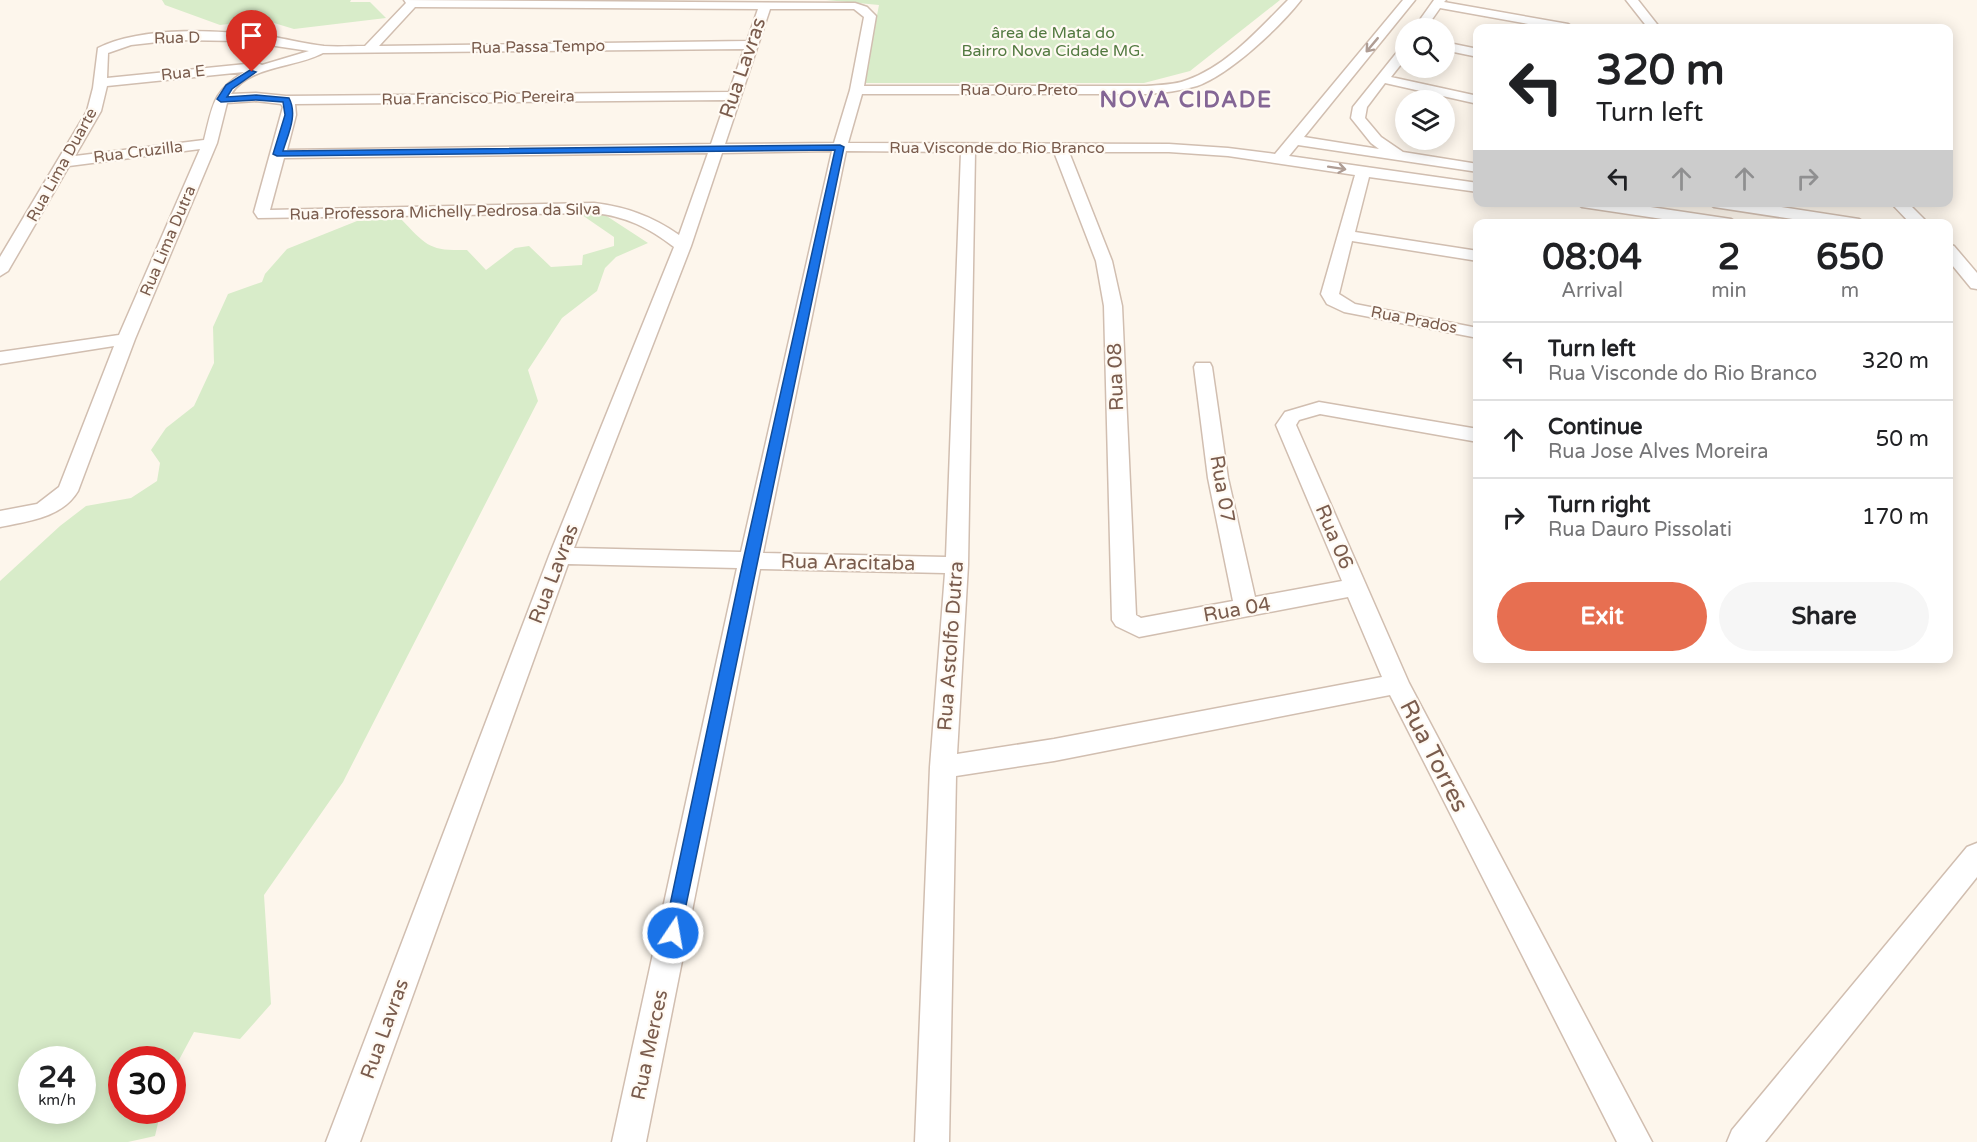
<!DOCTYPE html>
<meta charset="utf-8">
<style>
body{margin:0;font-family:"Varela Round",sans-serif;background:#f6f6f6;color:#202124;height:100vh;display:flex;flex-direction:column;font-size:22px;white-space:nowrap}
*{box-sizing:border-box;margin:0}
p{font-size:20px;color:#757577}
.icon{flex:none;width:33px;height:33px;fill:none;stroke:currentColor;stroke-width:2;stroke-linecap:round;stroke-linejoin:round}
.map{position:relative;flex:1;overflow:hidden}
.side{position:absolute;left:1473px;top:219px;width:480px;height:444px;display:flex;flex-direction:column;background:#fff;border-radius:12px;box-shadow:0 3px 15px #0003}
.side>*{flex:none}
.hud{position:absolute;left:1473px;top:24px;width:480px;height:183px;border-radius:12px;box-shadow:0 3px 15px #0003;background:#fff;color:#202124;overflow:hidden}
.buttons{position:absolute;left:1395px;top:18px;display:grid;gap:12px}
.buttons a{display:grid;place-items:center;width:60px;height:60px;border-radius:50%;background:#fff;box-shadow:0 3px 15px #0003;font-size:30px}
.speed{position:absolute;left:18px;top:1046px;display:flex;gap:12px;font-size:30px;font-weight:700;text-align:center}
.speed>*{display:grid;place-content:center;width:78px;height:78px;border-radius:50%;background:#fff;box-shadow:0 3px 15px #0003;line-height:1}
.speed small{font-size:15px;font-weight:400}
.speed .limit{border:9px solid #d22;background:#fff;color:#111}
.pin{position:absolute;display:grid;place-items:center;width:51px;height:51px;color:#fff;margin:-62px -26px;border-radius:50% 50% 50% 0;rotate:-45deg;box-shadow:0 0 6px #0007}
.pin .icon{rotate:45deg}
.me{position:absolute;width:66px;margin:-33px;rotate:12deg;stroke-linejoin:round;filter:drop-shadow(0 0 4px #0008)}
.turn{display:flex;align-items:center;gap:21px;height:126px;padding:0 24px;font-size:27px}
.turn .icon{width:78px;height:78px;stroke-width:2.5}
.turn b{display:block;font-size:42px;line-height:51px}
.lanes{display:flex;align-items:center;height:57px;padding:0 24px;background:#0003;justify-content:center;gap:30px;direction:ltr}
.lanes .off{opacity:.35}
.eta{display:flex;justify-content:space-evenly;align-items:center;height:102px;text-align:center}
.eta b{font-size:36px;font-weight:800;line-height:42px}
.primary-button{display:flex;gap:12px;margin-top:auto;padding:12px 24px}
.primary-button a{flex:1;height:69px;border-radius:36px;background:#e76f51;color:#fff;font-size:24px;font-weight:800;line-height:69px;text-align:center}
.primary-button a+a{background:#f6f6f6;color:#202124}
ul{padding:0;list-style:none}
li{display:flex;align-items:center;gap:18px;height:78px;padding:0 24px;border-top:2px solid #e0e0e0}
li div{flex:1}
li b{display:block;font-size:22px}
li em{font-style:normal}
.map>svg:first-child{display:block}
.green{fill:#d8ecc9;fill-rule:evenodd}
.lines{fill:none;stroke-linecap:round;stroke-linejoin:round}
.minor-casing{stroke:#d1beb0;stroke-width:3}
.minor{fill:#fff;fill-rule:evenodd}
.oneway{stroke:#af9d94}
.route{fill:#1a73e8;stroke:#114b97;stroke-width:1.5}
.labels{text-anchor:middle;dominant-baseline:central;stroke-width:4.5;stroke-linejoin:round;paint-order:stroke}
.far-park-label{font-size:16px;fill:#537a41;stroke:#fffaf3}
.far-street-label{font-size:16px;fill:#7a5c4d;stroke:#fffaf3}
.street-label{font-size:20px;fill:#7a5c4d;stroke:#fffaf3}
.far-district-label{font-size:22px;font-weight:bold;letter-spacing:1.5px;fill:#846695;stroke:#fffaf3}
.near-street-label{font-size:24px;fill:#7a5c4d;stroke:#fffaf3}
</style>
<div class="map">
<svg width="1977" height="1142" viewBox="0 0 1977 1142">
<rect width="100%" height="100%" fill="#fdf6ec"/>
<path class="green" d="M162,0H351L350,2H370L386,18L294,29L264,20L220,25L165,5Z
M826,0H1280L1190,71L1144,83H864L879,5Z
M602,213L648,243L616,257L605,268L597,291L562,318L528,370L538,401L343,782L264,895L271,1004L240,1039L194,1032L173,1071L172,1059H122V1110H161L155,1136L128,1142H0V581L60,526L86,506L131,498L157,481L160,463L151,450L166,428L194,406L214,363L213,327L228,294L262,282L265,274L287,249L357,221L401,219C427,246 429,251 467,250L486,270L515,248L529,246L551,267L582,265L583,255L614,246V237L582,215ZM32,1059H82V1110H32Z"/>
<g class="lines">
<defs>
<path id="minor" d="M404,0L855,3L867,7L876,16L864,86H1146C1160,85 1174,85 1187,80C1227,66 1259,29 1288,0H1301C1279,28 1230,74 1197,86C1180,91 1163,93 1146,94H862L848,143L1169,144L1228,148L1275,154L1403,0H1415L1304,137L1379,149L1371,143L1351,118L1353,107L1402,46L1406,45V58L1391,77L1478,96V104L1385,83L1367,107L1365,118L1381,137L1403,152L1478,164V172L1298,145L1289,156L1478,183V192L1369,177L1355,232L1478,251V261L1352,241L1339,294L1355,304L1478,328V338L1344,312L1327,304L1321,294L1355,175L1228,156L1169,152H1069L1112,261L1122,306L1136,615L1141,618L1233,601L1208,478L1194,367L1196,363H1210L1212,367L1228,478L1255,597L1342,581L1276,425L1285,412L1319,402L1478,429V442L1320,414L1299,420L1296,425L1409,683L1652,1142H1617L1390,695L1054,761L956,776L949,1142H915L930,767L945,573L760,569L646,1142H612L737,568L568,564L360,1142H326L549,556L674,247C649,228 626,216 594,213L258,218L254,212L283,107L281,104L256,101L227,103L217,143L135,339L78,491C62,518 28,521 0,527V511L37,504L59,487L114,346L0,364V352L119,335L200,149L69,166L8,271L0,276V257L87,111L93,88L98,48C144,25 223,30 274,37C291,40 307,44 324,46C337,47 352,46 365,46L406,3ZM415,7H417L758,9L747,41L379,46ZM770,9H854L864,17L850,90L834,143L725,144ZM176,40L243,41L309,51L262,65L257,63L107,78L108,53L131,45ZM744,49L729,92L286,96L256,93L231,94C250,65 296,68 323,53ZM244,72C212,92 213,105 204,140L75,156L101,111L107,86ZM726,100L711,144L287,150L296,115L295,104ZM832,151L741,552L574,548L691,246L722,153ZM846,151L961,152L946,557L763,553ZM975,152H1054L1096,261L1104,306L1112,620L1116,626L1139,637L1348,597L1382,677L1054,739L957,754L968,565ZM708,153L679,235C652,216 626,207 594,203L270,210L284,158Z
M1434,0H1446L1444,2L1568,24L1574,28H1551L1440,8L1426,28H1414Z
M1626,0H1638L1660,28H1648Z
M1444,42L1478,49V57L1444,50Z
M1575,202H1617L1731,219L1739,224H1696L1582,207Z
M1707,202H1748L1859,219L1867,224H1825L1714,207Z
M1890,202H1907L1929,224H1911Z
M1948,244L1954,246L1977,273V289L1971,288L1948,260Z
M1977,843V877L1765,1142H1727L1732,1130L1967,847Z"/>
</defs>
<use href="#minor" class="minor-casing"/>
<use href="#minor" class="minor"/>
</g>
<defs><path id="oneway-shaft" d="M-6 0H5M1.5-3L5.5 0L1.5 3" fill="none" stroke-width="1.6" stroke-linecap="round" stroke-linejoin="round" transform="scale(1.5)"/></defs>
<g class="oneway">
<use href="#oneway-shaft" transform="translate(1372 45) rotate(130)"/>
<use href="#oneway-shaft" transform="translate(1337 168) rotate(9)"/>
</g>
<path class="route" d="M250,70L256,72L232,89L227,97L256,95L289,98C298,115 288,134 283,151L840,145L844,147L679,939L673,941L666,939L664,933L743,561L835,150L277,156L273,154L285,115L283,102L256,100L221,102L217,99L226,85Z"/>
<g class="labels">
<g class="far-park-label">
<text x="1053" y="33">ârea de Mata do<tspan x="1053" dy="18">Bairro Nova Cidade MG.</tspan></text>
</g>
<g class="far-street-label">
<text transform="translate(177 38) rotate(-1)">Rua D</text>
<text transform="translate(538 47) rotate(-1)">Rua Passa Tempo</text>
<text transform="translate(183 73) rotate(-6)">Rua E</text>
<text x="1019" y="90">Rua Ouro Preto</text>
<text transform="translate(478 98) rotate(-1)">Rua Francisco Pio Pereira</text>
<text x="997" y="148">Rua Visconde do Rio Branco</text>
<text transform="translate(138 152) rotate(-7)">Rua Cruzilla</text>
<text transform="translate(62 165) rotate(-61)">Rua Lima Duarte</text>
<text transform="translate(445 212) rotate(-1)">Rua Professora Michelly Pedrosa da Silva</text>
<text transform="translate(168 241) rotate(-67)">Rua Lima Dutra</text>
<text transform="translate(1414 320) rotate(11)">Rua Prados</text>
</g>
<g class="street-label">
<text transform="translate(743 68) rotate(-71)">Rua Lavras</text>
<text transform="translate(1116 377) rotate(-92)">Rua 08</text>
<text transform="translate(1222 489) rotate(80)">Rua 07</text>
<text transform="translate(1334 537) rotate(67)">Rua 06</text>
<text transform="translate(848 563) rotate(1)">Rua Aracitaba</text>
<text transform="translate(554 574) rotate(-69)">Rua Lavras</text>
<text transform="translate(1237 610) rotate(-10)">Rua 04</text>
<text transform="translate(951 646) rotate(-86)">Rua Astolfo Dutra</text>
<text transform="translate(385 1029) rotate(-70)">Rua Lavras</text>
<text transform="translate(650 1045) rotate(-78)">Rua Merces</text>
</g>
<g class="far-district-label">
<text x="1186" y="100">NOVA CIDADE</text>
</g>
<g class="near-street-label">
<text transform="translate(1434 756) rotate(63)">Rua Torres</text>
</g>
</g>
</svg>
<div class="buttons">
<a><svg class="icon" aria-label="search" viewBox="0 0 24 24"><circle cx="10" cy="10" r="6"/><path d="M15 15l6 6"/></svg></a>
<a><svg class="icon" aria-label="layers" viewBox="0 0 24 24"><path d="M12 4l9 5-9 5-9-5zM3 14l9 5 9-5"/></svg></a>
</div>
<div class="speed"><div>24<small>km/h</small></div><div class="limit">30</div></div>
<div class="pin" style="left:252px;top:72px;background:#d93025"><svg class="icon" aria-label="arrive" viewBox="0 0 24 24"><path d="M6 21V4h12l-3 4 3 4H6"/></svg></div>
<svg class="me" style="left:673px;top:933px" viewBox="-20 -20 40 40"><circle r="17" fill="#1a73e8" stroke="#fff" stroke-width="3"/><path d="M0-11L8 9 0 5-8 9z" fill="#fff"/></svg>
<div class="hud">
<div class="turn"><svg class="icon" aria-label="left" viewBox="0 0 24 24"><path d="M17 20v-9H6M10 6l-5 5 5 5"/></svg><div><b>320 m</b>Turn left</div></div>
<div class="lanes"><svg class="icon" aria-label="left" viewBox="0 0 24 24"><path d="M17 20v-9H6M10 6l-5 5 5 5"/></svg><svg class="icon off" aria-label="ahead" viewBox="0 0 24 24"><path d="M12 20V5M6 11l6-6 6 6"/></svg><svg class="icon off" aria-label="ahead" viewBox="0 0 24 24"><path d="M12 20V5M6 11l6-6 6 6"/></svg><svg class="icon off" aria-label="right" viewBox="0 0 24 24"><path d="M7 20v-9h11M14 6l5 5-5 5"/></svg></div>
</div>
<section class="side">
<div class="eta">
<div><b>08:04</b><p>Arrival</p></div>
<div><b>2</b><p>min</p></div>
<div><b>650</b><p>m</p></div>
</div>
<ul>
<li><svg class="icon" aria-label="left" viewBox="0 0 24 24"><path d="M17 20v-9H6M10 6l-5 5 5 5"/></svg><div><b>Turn left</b><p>Rua Visconde do Rio Branco</p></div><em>320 m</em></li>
<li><svg class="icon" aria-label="ahead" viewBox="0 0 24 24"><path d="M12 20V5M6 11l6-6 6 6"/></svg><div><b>Continue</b><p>Rua Jose Alves Moreira</p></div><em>50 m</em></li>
<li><svg class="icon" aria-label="right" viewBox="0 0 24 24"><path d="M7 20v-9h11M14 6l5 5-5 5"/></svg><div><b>Turn right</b><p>Rua Dauro Pissolati</p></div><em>170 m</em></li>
</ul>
<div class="primary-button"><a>Exit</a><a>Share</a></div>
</section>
</div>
